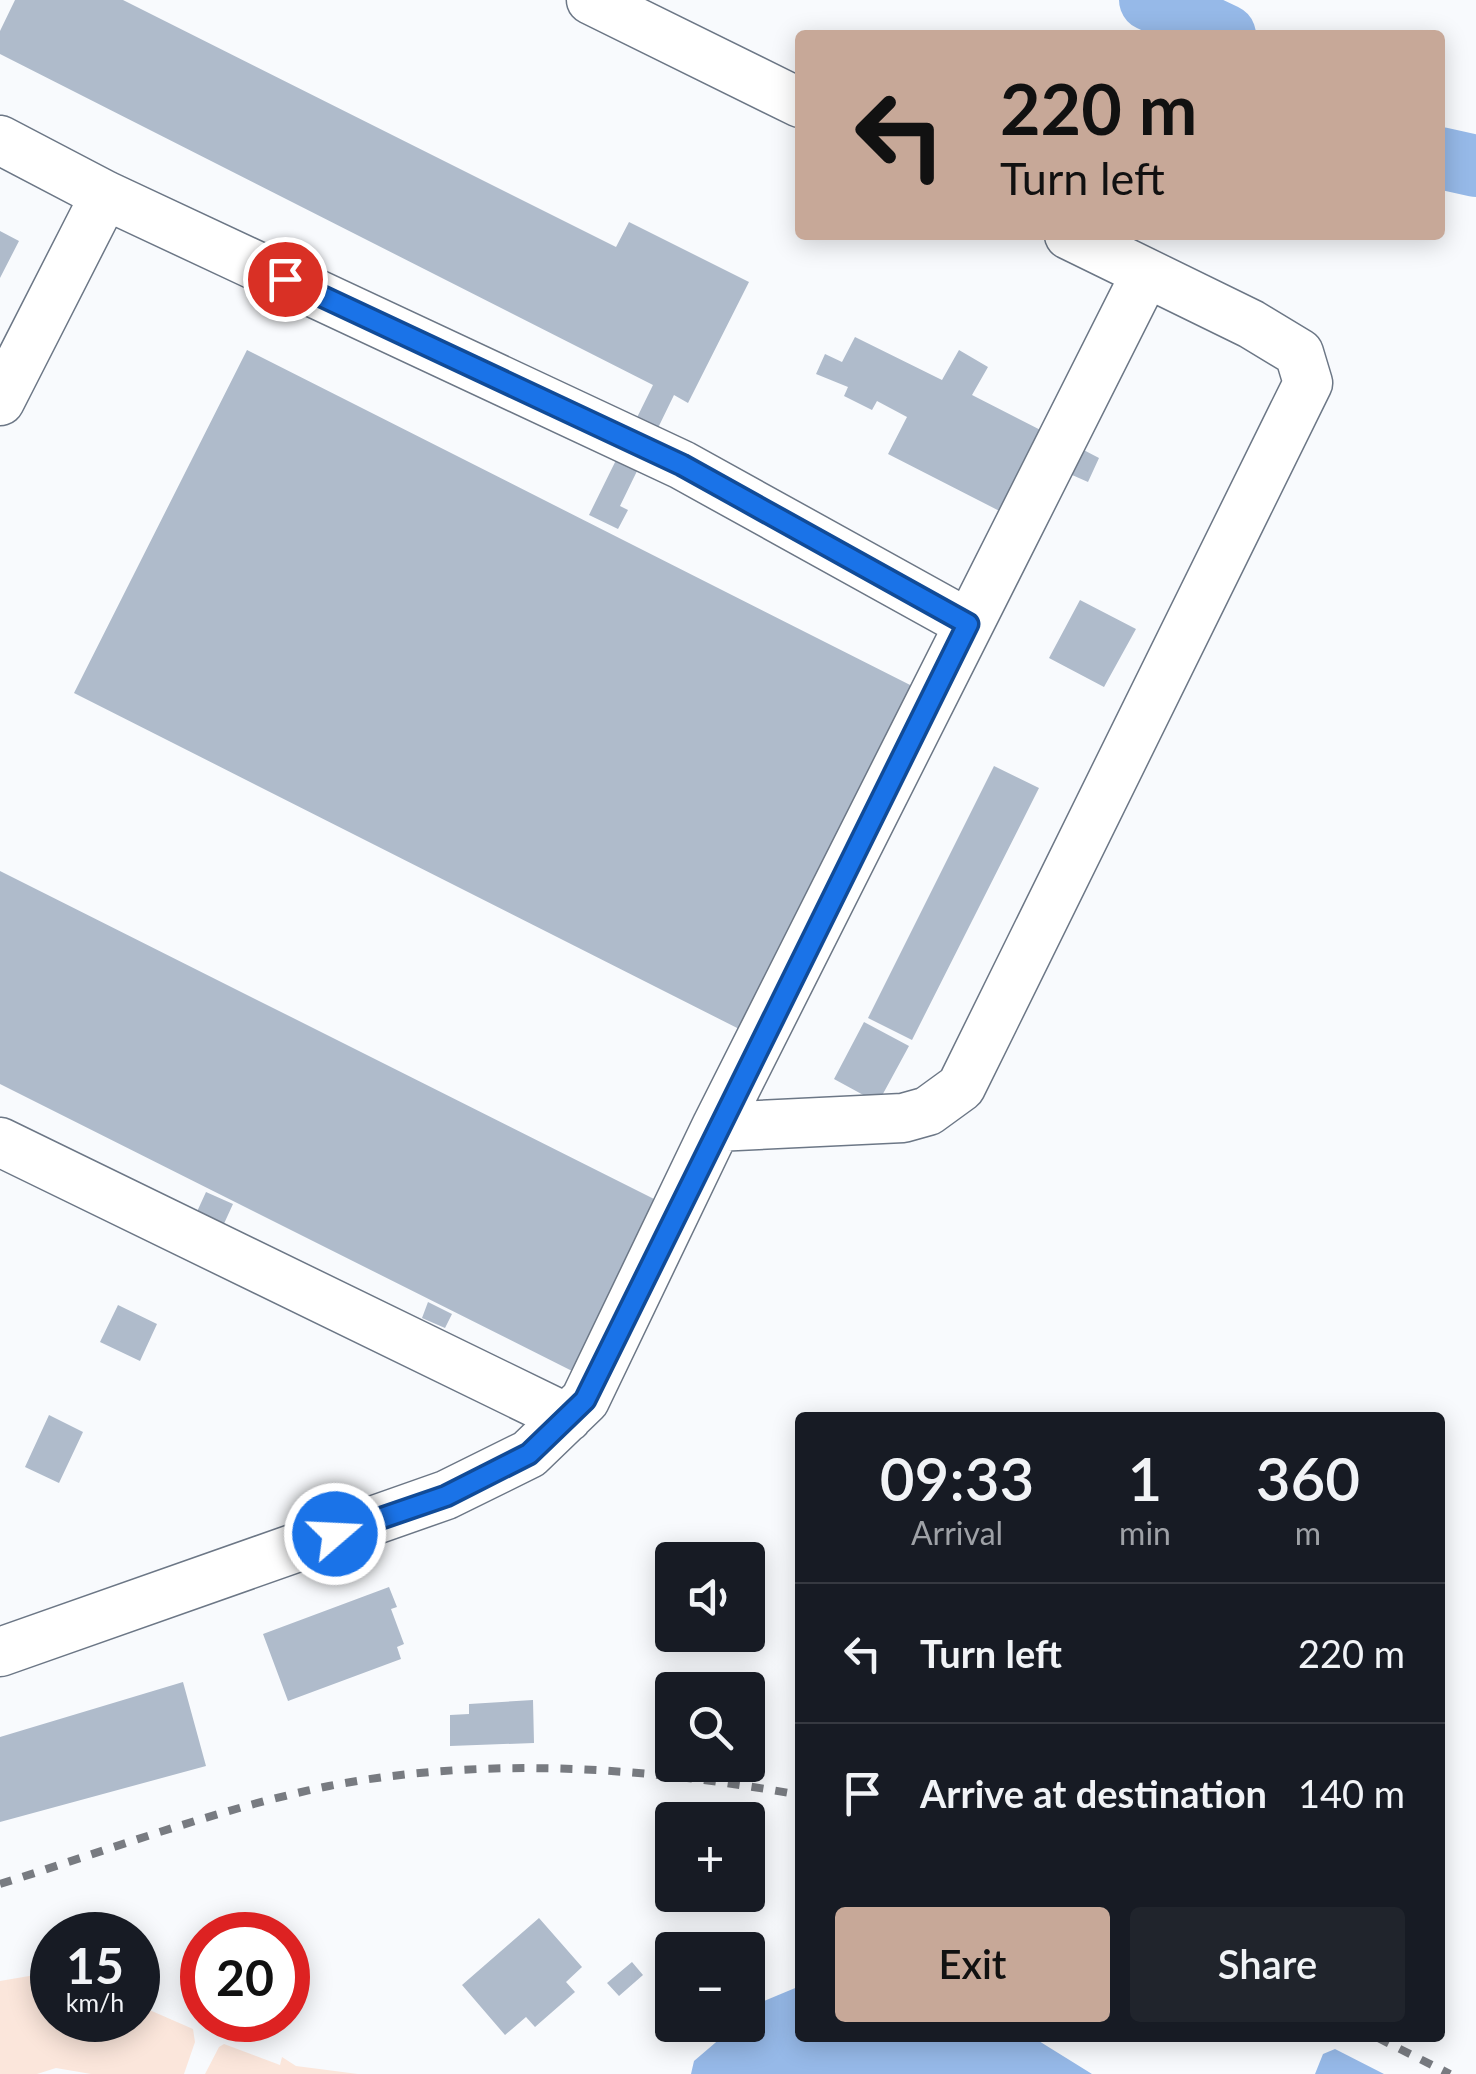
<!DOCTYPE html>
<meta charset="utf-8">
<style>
body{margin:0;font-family:Lato,sans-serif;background:#20242c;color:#f1f3f6;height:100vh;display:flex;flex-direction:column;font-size:38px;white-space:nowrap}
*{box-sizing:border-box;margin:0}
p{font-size:32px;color:#9ea1a6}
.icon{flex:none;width:55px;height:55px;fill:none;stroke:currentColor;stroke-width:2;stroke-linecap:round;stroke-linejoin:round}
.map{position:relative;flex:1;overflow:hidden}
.panel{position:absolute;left:795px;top:1412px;width:650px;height:630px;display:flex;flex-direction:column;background:#171b24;border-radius:10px;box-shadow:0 5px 25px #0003}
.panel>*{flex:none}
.top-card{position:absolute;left:795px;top:30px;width:650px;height:210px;border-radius:10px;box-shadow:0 5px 25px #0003;background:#c7a898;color:#111;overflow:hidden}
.buttons{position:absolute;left:655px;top:1542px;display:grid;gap:20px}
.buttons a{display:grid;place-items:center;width:110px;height:110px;border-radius:10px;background:#171b24;box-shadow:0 5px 25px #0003;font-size:50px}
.speed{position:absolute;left:30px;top:1912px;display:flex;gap:20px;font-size:50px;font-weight:700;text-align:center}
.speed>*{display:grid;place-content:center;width:130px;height:130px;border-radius:50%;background:#171b24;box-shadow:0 5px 25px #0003;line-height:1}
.speed small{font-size:25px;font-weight:400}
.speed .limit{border:15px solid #d22;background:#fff;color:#111}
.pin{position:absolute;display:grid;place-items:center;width:85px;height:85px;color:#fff;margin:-42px;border:5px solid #fff;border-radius:50%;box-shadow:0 2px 10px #0007}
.me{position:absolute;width:110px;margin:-55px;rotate:71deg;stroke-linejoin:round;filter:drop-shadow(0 0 8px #0008)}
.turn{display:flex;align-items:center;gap:35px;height:210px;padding:0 40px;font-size:45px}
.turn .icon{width:130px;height:130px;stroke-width:2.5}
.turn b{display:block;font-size:70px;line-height:85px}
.eta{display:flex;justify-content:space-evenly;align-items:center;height:170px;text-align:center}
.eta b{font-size:60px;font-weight:600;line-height:70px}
.primary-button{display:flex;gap:20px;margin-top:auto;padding:20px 40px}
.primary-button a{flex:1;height:115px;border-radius:10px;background:#c7a898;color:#111;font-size:40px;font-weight:600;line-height:115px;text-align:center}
.primary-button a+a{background:#20242c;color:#f1f3f6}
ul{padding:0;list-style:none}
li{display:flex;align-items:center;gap:30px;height:140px;padding:0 40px;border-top:2px solid #363941}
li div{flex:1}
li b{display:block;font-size:38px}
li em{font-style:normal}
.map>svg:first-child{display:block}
.green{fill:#fbe6db}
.water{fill:#96b9e8}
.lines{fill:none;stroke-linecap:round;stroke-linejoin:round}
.river{stroke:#96b9e8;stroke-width:62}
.building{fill:#afbbcb}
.minor-casing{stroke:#6c7786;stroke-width:51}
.minor{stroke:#fff;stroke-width:48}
.rail{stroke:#787b81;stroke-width:8;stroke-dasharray:12 12;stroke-linecap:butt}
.route-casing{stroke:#114b97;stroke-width:25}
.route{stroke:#1a73e8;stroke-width:18}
</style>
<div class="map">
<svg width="1476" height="2074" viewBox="0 0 1476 2074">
<rect width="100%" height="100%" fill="#f8fafd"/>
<path class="green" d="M35,1975L38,1984L52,1992V2020H138V2005L193,2029L195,2042L184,2074H91L56,2068L37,2074H0V1981Z
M224,2044L280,2065L282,2057L296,2066L358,2074H205L219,2047Z"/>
<path class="water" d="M800,1986V2038H1034L1092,2074H691L694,2061L736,2025H748V2015L764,2001Z
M1335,2049L1384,2074H1315L1323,2054Z"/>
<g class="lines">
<path class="river" d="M1150,0L1225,35
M1440,158L1476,166"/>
</g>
<path class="building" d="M15,0H123L616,247L629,222L749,282L688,403L674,395L620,506L628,510L618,529L589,515L653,385L0,54V31Z
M0,231L19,241L0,278Z
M855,337L942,380L959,350L988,367L972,395L1064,442L1023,523L888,454L907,417L877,401L872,410L844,396L848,387L816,374L825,354L842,362Z
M247,350L928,694L755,1037L74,693Z
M1074,445L1099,458L1088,482L1063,471Z
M1080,600L1136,629L1104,687L1049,658Z
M994,766L1039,788L912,1040L868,1018Z
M0,871L674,1209L588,1379L0,1084Z
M864,1022L909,1046L878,1103L834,1079Z
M206,1192L233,1204L222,1228L195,1216Z
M428,1302L452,1314L445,1328L422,1318Z
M118,1305L157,1324L140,1361L100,1342Z
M49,1415L83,1432L59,1483L25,1467Z
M389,1587L397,1607L391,1609L404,1644L397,1647L401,1659L288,1701L263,1634Z
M183,1682L206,1766L0,1822V1737Z
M533,1700L534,1743L450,1746V1715L469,1714V1704Z
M539,1918L582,1967L566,1982L575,1992L535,2027L526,2017L505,2035L462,1985Z
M632,1962L643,1975L619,1996L607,1983Z"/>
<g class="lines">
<defs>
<path id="minor" d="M591,0L800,103
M0,140L105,195L682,465L969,624
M0,401L105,195
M716,1127L903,1118L928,1111L961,1087L1308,383L1299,353L1251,324L1069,235
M0,1142L567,1418
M0,1652L446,1495L529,1454L585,1400L716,1127L1146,273"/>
</defs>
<use href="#minor" class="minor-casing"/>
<use href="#minor" class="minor"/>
<path class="rail" d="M0,1884C109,1850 217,1809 329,1786C483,1756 647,1767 800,1795
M1378,2038L1450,2074"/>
</g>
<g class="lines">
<defs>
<path id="route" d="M285,279L682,465L968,624L585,1400L529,1454L446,1496L335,1534"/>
</defs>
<use href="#route" class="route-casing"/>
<use href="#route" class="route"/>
</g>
</svg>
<div class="buttons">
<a><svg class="icon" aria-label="sound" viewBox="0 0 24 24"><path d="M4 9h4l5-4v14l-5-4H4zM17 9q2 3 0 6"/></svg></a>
<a><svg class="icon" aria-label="search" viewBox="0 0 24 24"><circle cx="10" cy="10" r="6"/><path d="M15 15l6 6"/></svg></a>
<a>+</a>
<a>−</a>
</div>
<div class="speed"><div>15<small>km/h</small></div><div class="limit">20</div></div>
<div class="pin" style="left:285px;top:279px;background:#d93025"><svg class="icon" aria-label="arrive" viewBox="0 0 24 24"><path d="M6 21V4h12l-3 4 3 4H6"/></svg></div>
<svg class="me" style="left:335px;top:1534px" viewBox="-20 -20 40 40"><circle r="17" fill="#1a73e8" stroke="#fff" stroke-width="3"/><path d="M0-11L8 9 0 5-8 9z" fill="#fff"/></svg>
<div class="top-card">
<div class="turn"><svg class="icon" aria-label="left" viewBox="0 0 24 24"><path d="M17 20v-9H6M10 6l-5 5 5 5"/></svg><div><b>220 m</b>Turn left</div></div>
</div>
<section class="panel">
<div class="eta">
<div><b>09:33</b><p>Arrival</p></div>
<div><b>1</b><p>min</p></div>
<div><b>360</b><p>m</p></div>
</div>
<ul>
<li><svg class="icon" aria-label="left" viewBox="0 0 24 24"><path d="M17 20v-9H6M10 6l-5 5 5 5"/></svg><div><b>Turn left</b></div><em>220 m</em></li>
<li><svg class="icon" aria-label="arrive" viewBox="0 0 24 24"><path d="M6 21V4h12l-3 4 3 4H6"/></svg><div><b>Arrive at destination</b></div><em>140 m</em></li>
</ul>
<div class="primary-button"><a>Exit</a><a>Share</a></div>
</section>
</div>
